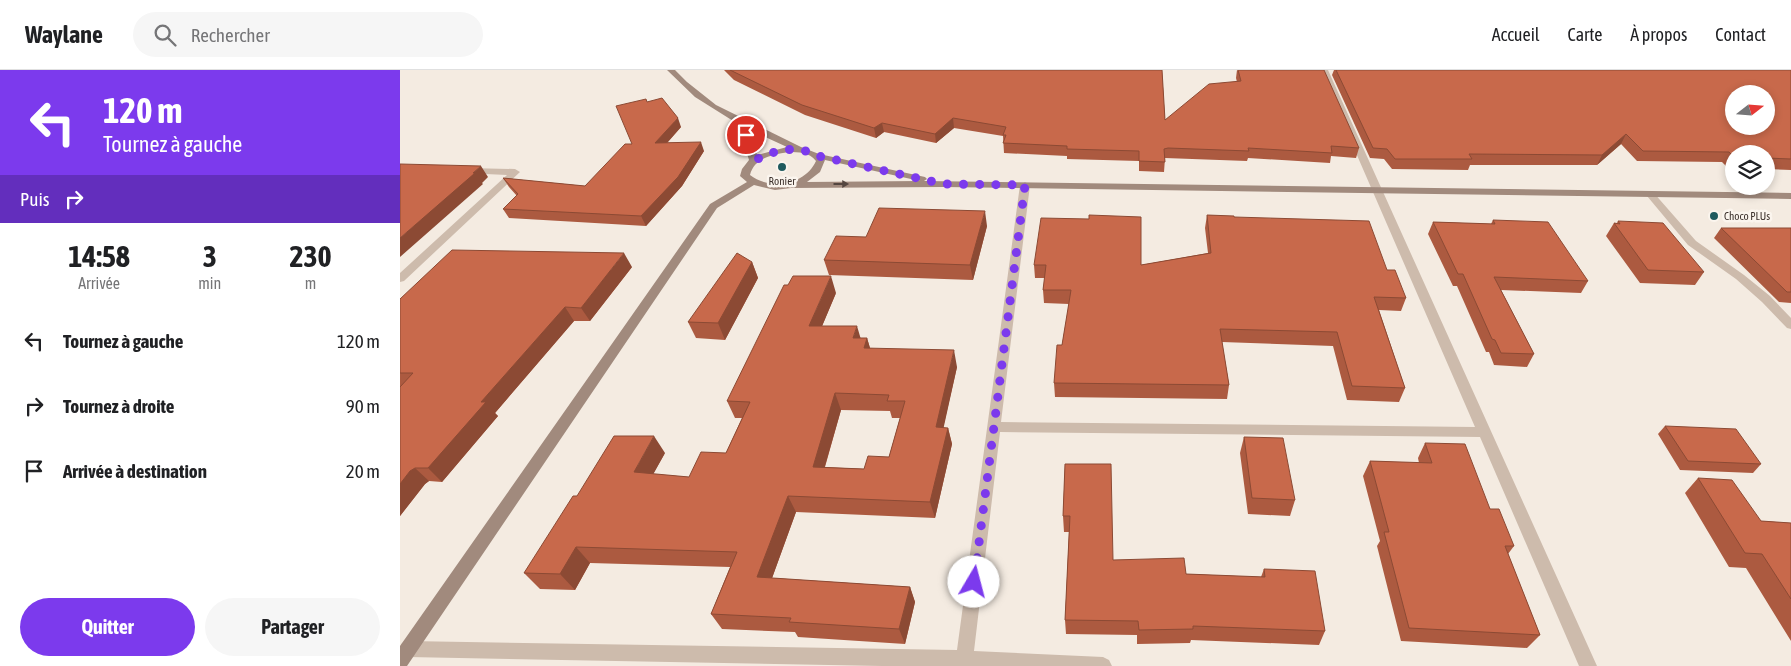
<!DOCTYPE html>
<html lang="fr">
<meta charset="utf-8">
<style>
body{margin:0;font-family:"Asap Condensed",sans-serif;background:#f6f6f6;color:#202124;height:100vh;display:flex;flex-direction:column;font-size:19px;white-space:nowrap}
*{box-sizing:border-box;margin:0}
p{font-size:16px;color:#757577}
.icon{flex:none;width:28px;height:28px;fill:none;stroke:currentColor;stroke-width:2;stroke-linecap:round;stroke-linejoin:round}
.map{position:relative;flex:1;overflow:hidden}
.panel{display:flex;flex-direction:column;background:#fff;width:400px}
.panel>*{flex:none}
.top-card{background:#7c3aed;color:#fff;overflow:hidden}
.needle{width:32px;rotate:73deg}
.tools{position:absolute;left:1325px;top:15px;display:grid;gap:10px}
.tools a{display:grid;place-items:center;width:50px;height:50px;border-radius:50%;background:#fff;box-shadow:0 2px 8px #0003;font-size:25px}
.pin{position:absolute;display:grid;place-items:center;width:42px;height:42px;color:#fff;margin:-21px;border:2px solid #fff;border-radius:50%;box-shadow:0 1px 5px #0007}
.me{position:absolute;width:55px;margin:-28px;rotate:8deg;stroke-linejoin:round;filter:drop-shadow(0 0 4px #0008)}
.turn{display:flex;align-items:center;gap:18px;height:105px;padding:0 20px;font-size:22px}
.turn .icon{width:65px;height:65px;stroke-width:2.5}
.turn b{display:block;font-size:35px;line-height:42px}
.then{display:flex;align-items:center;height:48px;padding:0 20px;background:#0003;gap:10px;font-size:19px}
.eta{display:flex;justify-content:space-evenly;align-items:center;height:85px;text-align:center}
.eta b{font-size:30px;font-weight:700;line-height:35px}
.button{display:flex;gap:10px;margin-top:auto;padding:10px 20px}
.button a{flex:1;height:58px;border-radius:30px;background:#7c3aed;color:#fff;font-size:20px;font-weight:700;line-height:58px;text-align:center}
.button a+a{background:#f6f6f6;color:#202124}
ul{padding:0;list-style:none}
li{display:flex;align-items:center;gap:15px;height:65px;padding:0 20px}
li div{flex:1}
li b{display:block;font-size:19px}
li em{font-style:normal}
header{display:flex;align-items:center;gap:30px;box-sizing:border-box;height:70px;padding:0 25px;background:#fff;border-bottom:1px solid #e0e0e0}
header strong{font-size:24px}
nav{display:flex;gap:28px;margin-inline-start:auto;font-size:18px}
.search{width:350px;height:45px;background:#f6f6f6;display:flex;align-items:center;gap:12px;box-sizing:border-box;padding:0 18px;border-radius:28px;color:#757577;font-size:19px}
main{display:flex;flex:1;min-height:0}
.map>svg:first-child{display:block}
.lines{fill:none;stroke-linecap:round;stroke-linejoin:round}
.street{fill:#cdbbac;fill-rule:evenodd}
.secondary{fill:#a18a7d;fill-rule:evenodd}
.wall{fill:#ac5a40;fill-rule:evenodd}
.shaded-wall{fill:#8c4a34}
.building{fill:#c8694b;stroke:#8c4a34;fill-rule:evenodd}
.oneway{fill:#544640}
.route{stroke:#7c3aed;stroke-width:9;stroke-dasharray:0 16.2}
.poi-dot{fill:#1f5a5e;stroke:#fbf5ee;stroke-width:2}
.labels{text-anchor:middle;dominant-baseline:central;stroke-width:5;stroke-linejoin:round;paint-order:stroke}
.far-poi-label{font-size:11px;fill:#3b302b;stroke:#fbf5ee}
</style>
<header>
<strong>Waylane</strong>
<div class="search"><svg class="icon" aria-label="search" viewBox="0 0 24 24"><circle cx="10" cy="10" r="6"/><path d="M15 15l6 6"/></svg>Rechercher</div>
<nav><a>Accueil</a><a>Carte</a><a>À propos</a><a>Contact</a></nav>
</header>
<main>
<section class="panel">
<div class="top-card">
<div class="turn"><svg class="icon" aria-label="left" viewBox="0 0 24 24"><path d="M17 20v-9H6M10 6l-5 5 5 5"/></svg><div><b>120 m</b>Tournez à gauche</div></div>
<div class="then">Puis<svg class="icon" aria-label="right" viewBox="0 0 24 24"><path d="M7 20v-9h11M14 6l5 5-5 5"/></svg></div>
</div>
<div class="eta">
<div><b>14:58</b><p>Arrivée</p></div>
<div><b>3</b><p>min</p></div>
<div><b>230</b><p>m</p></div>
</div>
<ul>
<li><svg class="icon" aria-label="left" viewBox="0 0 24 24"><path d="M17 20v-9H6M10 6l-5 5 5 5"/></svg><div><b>Tournez à gauche</b></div><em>120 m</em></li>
<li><svg class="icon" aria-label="right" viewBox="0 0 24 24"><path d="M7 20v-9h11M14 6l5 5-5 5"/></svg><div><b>Tournez à droite</b></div><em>90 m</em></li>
<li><svg class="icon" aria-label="arrive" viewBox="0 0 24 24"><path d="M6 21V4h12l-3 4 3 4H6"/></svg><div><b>Arrivée à destination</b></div><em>20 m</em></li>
</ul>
<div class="button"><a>Quitter</a><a>Partager</a></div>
</section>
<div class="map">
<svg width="1391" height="596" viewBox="0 0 1391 596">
<rect width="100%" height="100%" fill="#f4ebe1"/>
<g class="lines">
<path class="street" d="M920,0H928L1197,596H1179L1080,367L600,362L574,581L703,587L709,590L712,596H482L8,587L2,585L0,578L2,573L8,571L557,580L620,115L625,112L630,115L601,352L1075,357Z
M67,98L115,99L120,102L4,211L0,212V203L107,105L64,103L62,101Z
M1250,121L1253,122L1296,171L1344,205L1370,226L1391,248V259L1387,258L1362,232L1336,209L1288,175L1247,126V122Z"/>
<path class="secondary" d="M267,0H275L287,12L316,35L401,77L419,84L525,107L527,109L524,111L1391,123V129L543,117L391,118L375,120L354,115L317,138L7,596H0V576L310,134L347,112L340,106L342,99L349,90L338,54L295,27ZM348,59L387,77L357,85ZM388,82C399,82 409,82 416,91C405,115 371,121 350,105C354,88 372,85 388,82ZM425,90L520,111L407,112L420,102Z"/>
</g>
<path class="wall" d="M324,0H762L765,50L837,12L836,8L837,0L959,78L956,88L931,86L930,93L848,88L847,91L765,88L764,102L739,101V91L667,89V86L604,83L603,66L554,58L536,73L484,62L476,68L405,45L334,10Z
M934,0H1391V100L1366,99V84H1334V97H1327L1322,92L1237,91L1221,74L1197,95H1070L1068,100L992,99L984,89L970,88L932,5Z
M247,32L281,57L267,73L304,81L282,116L246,156L109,148L103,139L117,126L109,117L103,108L185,116L232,74Z
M807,145L834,147L987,200L1006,228L1001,241L979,240L1005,318L999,332L947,330L933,276L822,272L829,315L827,329L655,327L654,313L662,275L669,234L644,233L643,220L645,208H635L634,195H741L808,183L805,158Z
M1093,150L1188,211L1181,223L1101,220L1134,284L1127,297L1094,295L1089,282H1086L1057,216H1053L1028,164L1033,152L1091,154Z
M1218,151L1304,202L1295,215L1240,213L1206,166L1214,153H1217Z
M587,156L573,210L429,205L424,190L466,167Z
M1321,158H1391V233L1379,232L1314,168Z
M352,192L358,208L325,270L296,268L288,252Z
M232,197L190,251H174L95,343L98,346L42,412L29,411L25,414L0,446V229Z
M436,223L422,256L461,268H467L470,278L557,297L543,358H548L552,374L535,448L396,442L372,508L510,517L515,532L505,574L398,567L395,562L322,559L311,544L330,497L190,493L175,520L140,519L124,503L177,426L265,383L253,404L289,407L326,383L342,348H335L327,331ZM441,340L490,341L492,348H500L489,387L464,399L425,397Z
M1265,356L1361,394L1353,403L1280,400L1258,364Z
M844,367L895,430L890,446L848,444L840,383Z
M1025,373L1090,439L1114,476L1108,484L1140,565L1127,578L1001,571L977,476L980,471L963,406L970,391L1019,393L1018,388Z
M665,394L713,490L786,504L861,507L864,499L925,561L919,575L791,570L790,573L737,574V565L666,564L665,550L669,462H664L663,446Z
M1298,408L1361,451L1391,453V571L1346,498L1329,497L1285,423Z"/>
<path class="shaded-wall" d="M278,48L281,57L259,82L255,73Z
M553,48L554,58L536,73L535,64Z
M482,53L484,62L476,68L474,58Z
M1226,64L1221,74L1197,95L1202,85Z
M301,72L304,81L282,116L246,156L241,146Z
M81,96L88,107L82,113L83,114L0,187V168Z
M585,141L587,156L573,210L570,195Z
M224,183L232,197L190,251L181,238Z
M352,192L358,208L325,270L318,253Z
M431,206L436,223L415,273L409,256Z
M165,237L174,251L95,343L98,346L42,412L28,398L81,332Z
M457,256L462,273L453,268Z
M467,268L472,285L464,278Z
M554,280L557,297L540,374L536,357Z
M435,323L441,340L420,413L413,397Z
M548,358L552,374L535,448L530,432Z
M254,366L265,383L245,419L234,402Z
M15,398L29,411L25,414L0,446V414L10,401Z
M388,426L396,442L367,522L357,507Z
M176,477L190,493L175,520L160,504Z
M510,517L515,532L505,574L499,559Z"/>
<path class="building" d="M330,0H762L765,50L809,14L841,11L838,0H924L959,78L931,76L932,83L848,78L849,81L768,78L764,79L765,92L739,91V81L667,79V76L603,73L606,65H603L606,57L553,48L535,64L482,53L474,58L402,35Z
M936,0H1391V89L1366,88V84H1334V87L1329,82L1243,81L1226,64L1202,85L1069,84L1072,89H995L987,79L973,78ZM1334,24H1366V56H1334Z
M262,28L278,48L255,73L301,72L278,107L241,146L103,139L118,124L103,108L185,116L225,74H232L216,36L246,29L247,32Z
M0,94L81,96L73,103H75L0,168Z
M479,138L585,141L570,195L424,190L436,166L466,167Z
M689,145L741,147V195L811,183L807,145L834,146V147L969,151L987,200H995L1006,228L974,227L1005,318L952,316L937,262L820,259L829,315L654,313L657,275H662L671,220H643L646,195H634L641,148L689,149Z
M1093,150L1148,152L1188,211L1094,207L1134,284L1101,283L1095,270L1092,269L1063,204H1058L1033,152L1095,154Z
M1218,151L1263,153L1304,202L1248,200L1214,153L1220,154Z
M1321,158H1391V222H1387Z
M52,180L224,183L181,238L165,237L81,332H86L28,398H15L10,401L0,414V317L13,303H0V229Z
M337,183L352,192L318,253L288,252Z
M393,206H431L409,256H457L453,268H467L464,278L554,280L536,357L548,358L530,432L388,426L357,507L510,517L499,559L389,552L391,548L311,544L337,482L176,477L160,504L124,503L173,426H177L214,366H254L234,402L289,407L301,382L326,383L350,332L327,331L384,215H388ZM435,323L489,325L487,331H505L489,387L468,386L464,399L413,397Z
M1265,356L1336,359L1361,394L1288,391Z
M844,367L883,368L895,430L852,428Z
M1025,373L1065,374L1090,439H1099L1114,476H1105L1140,565L1009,558L984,462H989L970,391L1032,393Z
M665,394H711L713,490L784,488L786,504L865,507L864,499L915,501L925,561L793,556V559L739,560L738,551L665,550L670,446H663Z
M1298,408L1332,410L1361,451L1391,453V529L1362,484L1345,483Z"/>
<defs><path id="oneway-solid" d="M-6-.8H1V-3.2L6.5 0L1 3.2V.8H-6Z" transform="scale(1.25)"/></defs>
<use class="oneway" href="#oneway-solid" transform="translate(441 114)"/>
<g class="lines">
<path class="route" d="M346,65L354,91C373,80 397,74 418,86L544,114L625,115L574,512"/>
</g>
<g class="poi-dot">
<circle cx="382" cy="97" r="5"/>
<circle cx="1314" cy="146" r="5"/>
</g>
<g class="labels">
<g class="far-poi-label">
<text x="382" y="111">Ronier</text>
<text x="1324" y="146" text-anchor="start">Choco PLUs</text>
</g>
</g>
</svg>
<div class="tools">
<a><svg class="needle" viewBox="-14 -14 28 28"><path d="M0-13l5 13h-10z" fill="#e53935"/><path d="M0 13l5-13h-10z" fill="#757577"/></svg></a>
<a><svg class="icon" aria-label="layers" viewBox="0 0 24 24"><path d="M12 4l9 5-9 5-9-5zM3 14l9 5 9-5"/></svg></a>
</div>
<div class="pin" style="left:346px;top:65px;background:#d93025"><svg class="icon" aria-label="arrive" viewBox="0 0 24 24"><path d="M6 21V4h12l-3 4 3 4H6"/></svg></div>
<svg class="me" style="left:574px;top:512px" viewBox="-20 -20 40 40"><circle r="19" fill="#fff"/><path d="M0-13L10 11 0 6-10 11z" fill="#7c3aed"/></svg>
</div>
</main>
